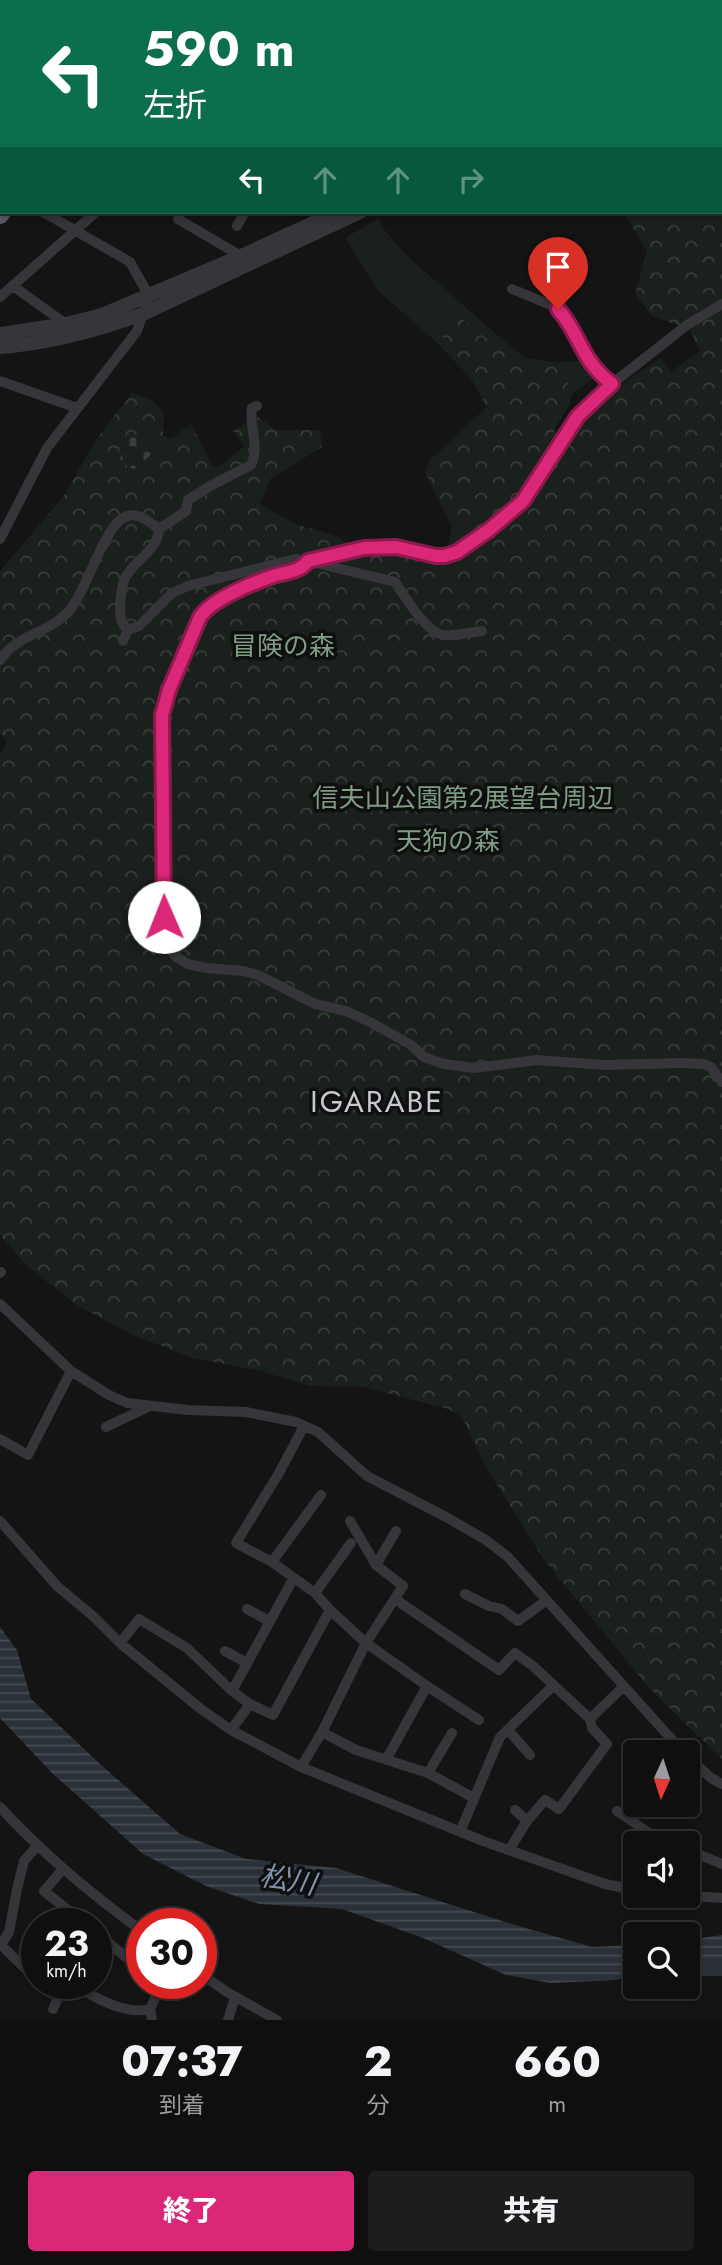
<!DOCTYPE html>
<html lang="ja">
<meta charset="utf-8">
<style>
body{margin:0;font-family:Jost,"Noto Sans JP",sans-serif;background:#1d1d1e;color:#f1f3f6;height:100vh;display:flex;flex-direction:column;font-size:26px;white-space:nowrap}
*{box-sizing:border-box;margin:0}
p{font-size:23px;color:#9b9c9f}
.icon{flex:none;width:38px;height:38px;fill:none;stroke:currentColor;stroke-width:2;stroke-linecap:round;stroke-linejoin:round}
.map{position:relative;height:2020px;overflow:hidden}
.details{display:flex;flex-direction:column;background:#0f0f10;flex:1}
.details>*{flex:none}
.banner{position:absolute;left:0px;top:0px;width:723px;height:214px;box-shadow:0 4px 10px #0003,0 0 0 2px #2f2f30;background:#0b6e4f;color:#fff;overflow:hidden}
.needle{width:46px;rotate:183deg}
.buttons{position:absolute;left:623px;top:1740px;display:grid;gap:14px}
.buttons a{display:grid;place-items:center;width:77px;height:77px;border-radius:7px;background:#0f0f10;box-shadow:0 4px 10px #0003,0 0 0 2px #2f2f30;font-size:35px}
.speed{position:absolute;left:21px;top:1908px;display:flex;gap:14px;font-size:35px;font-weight:700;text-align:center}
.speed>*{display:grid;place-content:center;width:91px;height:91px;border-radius:50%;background:#0f0f10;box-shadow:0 4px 10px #0003,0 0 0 2px #2f2f30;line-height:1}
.speed small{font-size:18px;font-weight:400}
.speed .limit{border:10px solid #d22;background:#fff;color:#111}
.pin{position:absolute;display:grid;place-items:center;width:60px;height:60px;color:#fff;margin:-72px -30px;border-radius:50% 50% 50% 0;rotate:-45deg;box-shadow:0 0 7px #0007}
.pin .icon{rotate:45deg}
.me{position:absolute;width:77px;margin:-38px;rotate:359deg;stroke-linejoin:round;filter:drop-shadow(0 0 5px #0008)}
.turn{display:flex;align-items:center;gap:24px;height:147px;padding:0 28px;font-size:32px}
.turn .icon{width:91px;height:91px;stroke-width:2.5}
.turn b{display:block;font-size:49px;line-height:60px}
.lanes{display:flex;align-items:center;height:66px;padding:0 28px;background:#0003;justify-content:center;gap:35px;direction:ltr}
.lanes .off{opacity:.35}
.eta{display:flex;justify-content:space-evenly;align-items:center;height:119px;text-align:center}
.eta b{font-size:42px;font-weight:800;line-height:49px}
.primary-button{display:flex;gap:14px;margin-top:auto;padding:14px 28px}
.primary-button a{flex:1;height:80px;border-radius:7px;background:#db2777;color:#fff;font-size:28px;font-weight:800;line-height:80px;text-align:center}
.primary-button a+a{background:#1d1d1e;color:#f1f3f6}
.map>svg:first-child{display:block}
.green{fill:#1a201b}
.forest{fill:url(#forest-crowns)}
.cemetery{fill:url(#cemetery-stones)}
.water{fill:url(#water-rules)}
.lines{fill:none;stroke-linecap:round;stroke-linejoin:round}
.river{stroke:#2b3138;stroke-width:16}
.minor{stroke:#35353a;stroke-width:10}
.tertiary{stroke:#35353a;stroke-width:14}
.trunk{stroke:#595a62;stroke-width:18}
.route-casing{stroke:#8e194d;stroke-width:18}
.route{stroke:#db2777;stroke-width:12}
.labels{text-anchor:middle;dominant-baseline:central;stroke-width:7;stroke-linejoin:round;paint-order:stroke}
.park-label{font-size:26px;fill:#7f9e83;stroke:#0f0f10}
.water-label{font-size:28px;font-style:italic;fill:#8095ad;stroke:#0f0f10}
.quarter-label{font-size:30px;letter-spacing:2px;fill:#c7c9d1;stroke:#0f0f10}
</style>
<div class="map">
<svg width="722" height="2020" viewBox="0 0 722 2020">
<defs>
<pattern id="forest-crowns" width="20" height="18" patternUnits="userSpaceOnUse" patternTransform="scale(1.75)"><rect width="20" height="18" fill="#1a201b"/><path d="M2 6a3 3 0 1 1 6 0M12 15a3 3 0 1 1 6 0" fill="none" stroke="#383e3a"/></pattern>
<pattern id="cemetery-stones" width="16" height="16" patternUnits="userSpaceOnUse" patternTransform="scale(1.75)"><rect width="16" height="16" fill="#1a201b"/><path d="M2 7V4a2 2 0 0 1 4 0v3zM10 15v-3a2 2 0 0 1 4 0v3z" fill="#383e3a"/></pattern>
<pattern id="water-rules" width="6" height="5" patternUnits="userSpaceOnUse" patternTransform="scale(1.75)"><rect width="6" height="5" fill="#2b3138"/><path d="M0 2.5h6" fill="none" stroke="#474c52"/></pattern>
</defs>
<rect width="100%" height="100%" fill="#141415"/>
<path class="green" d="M379,218L383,228L407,256L509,345L533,363L583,361L595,377L573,394L550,428L498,406L433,339L379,292L345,238Z"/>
<path class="forest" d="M705,0H722V1759L649,1688L544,1560L487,1469L462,1417L448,1409L364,1387L311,1386L261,1371L193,1358L133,1335L78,1306L27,1266L0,1235V755L7,741L0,734V571L63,497L98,437L132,393L152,400L164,413L163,436L171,439L191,424L212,465L217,468L245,446L233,431L258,417L276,430H320L322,447L270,479L260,504L295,524L333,535L361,549L429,558L448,548L452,527L425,472L429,461L487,407L464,366L439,331L440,318L450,314L462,319L504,353L554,363L568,378L571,402L554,430L556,435L564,439L579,429L617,387L661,358L671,372L700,351L690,330L652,316L635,294L647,251L623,212H721V2H703Z"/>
<path class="cemetery" d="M145,433L153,438L157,446L153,453L134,469L124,464L120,459C129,442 122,435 145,433Z"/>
<path class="water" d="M0,1627L17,1650L31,1699L101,1765L180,1834L246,1859L336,1868L515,1925L592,1947L635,1945V1976L615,1980L550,1983L506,1975L423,1938L342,1909L259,1904L206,1886L143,1854L52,1773L0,1718Z
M722,1935V1965L705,1961L688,1965V1940Z"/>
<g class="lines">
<path class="river" d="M688,1968H722"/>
<path class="minor" d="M29,2V0
M337,2L340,0
M0,77L2,73
M178,219L241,256
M237,226L245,212
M13,286L66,324
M512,289L558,308L566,317L589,362L598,374L612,384
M0,297L96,212
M0,381L77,408
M0,539L47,448L137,331L149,296L130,262L43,212
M128,630C120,623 120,616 120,605C121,596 121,587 125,578C134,560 158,551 159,529L186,511L188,500L210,486L251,465C260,447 249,428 252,408L257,406
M482,631C470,632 455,637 443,635C425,632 405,596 395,582L308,561L302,567L274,576L208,607L200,617L169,690L162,715L164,928L170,949L175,956L188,964L206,968L243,971L258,975L315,1004L346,1011L370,1022L411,1045L424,1057L444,1064L474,1068L537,1060L604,1065L683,1063L704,1064L711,1067L722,1082
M123,641L128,630L139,626L172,593L188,586L295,559L308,561L364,548L387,547L437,556H445L457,552L489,530L523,501L578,416L599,394L687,325L722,304
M0,660C19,633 45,635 66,614C86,596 103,526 125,517C137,511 150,522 159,529
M0,1273L1,1272
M0,1304L71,1371L109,1395L127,1403L188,1410L246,1412L296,1422L318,1432L367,1476L446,1517L486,1540L508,1557L683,1752
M304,1426L279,1473L236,1543L272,1562L315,1593L330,1610L366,1643L427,1686L479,1720
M106,1427L150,1406
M0,1439L28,1455L71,1371
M0,1521L57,1586L93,1616L120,1643L201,1709L231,1730L301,1767L483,1841L605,1884L635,1890
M272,1562L321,1495
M376,1565L396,1531
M315,1593L351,1543
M465,1594L489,1606L502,1609L518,1621L547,1600
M395,1599L499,1670L515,1653L533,1666L590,1719L592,1728L607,1744L559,1809L545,1800L527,1821L509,1850
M247,1609L269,1621
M120,1643L139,1619L187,1648L232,1691
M225,1651L247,1663
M250,1704L232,1691L293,1579
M590,1719L623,1687
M231,1730L250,1704L273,1715L330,1610
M508,1730L530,1755
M322,1732L356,1750L428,1773L474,1798
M688,1757L711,1778L722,1784
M387,1758L427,1686
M301,1767L322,1732L366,1643L403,1586L376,1565L350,1521
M428,1773L452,1733
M0,1807C43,1854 91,1894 142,1931
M515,1810L527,1821
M617,1811L652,1835L670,1843
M460,1832L500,1737L553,1686
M688,1850L722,1864
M63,1869L44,1891L84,1923
M673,1895L722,1898
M96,1933L142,1970
M1,1945L37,1980
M0,1946L9,1932L17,1889L24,1861L37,1846
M201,1974L227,1992L277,2020
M69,1983C92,1995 123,2016 150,2009
M53,2009L65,1983
M152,2020L150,2009L162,1983
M228,2020L235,1997"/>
<path class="tertiary" d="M326,0L329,2
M592,2L594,0
M608,2L610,0
M0,47L2,48
M0,334L66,324L102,315L241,256L337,212
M0,347C48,344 98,330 143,314L360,212"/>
<path class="trunk" d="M127,2L128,0
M144,2L145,0
M0,188L2,186
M0,215L2,212"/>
</g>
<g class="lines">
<defs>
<path id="route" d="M164,917L162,715L169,690L200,617C212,599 253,583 273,576C286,572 300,572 308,561L364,548L396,547L436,556H445L457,552L489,530L523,501L578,416L612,384C580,360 581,335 558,309"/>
</defs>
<use href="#route" class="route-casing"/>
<use href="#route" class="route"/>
</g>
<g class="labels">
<g class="park-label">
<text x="283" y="646">冒険の森</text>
<text x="463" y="798">信夫山公園第２展望台周辺</text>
<text x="448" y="841">天狗の森</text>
</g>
<g class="water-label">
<text transform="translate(288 1880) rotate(10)">松川</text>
</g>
<g class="quarter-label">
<text x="377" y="1101">IGARABE</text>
</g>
</g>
</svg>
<div class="buttons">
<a><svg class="needle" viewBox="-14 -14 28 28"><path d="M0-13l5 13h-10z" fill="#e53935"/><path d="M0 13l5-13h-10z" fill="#9b9c9f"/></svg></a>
<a><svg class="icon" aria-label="sound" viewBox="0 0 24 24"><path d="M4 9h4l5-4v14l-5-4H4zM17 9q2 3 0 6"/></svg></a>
<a><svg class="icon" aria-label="search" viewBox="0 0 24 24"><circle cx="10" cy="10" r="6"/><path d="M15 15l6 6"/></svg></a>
</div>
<div class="speed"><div>23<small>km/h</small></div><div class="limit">30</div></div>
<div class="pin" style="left:558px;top:309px;background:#d93025"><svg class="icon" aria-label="arrive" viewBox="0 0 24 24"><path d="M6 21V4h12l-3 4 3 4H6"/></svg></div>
<svg class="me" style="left:164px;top:917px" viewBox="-20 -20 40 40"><circle r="19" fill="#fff"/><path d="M0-13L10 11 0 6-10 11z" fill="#db2777"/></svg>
<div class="banner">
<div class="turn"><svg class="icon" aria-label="left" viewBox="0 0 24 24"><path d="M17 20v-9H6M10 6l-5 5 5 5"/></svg><div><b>590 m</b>左折</div></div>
<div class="lanes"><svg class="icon" aria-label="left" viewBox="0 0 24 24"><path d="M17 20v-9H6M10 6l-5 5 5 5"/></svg><svg class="icon off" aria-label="ahead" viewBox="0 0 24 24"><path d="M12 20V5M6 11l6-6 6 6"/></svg><svg class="icon off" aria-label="ahead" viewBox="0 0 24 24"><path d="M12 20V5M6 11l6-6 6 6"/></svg><svg class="icon off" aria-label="right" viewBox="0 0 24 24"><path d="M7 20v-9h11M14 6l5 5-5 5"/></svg></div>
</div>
</div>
<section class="details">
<div class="eta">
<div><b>07:37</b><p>到着</p></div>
<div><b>2</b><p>分</p></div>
<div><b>660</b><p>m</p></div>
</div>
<div class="primary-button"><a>終了</a><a>共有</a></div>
</section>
